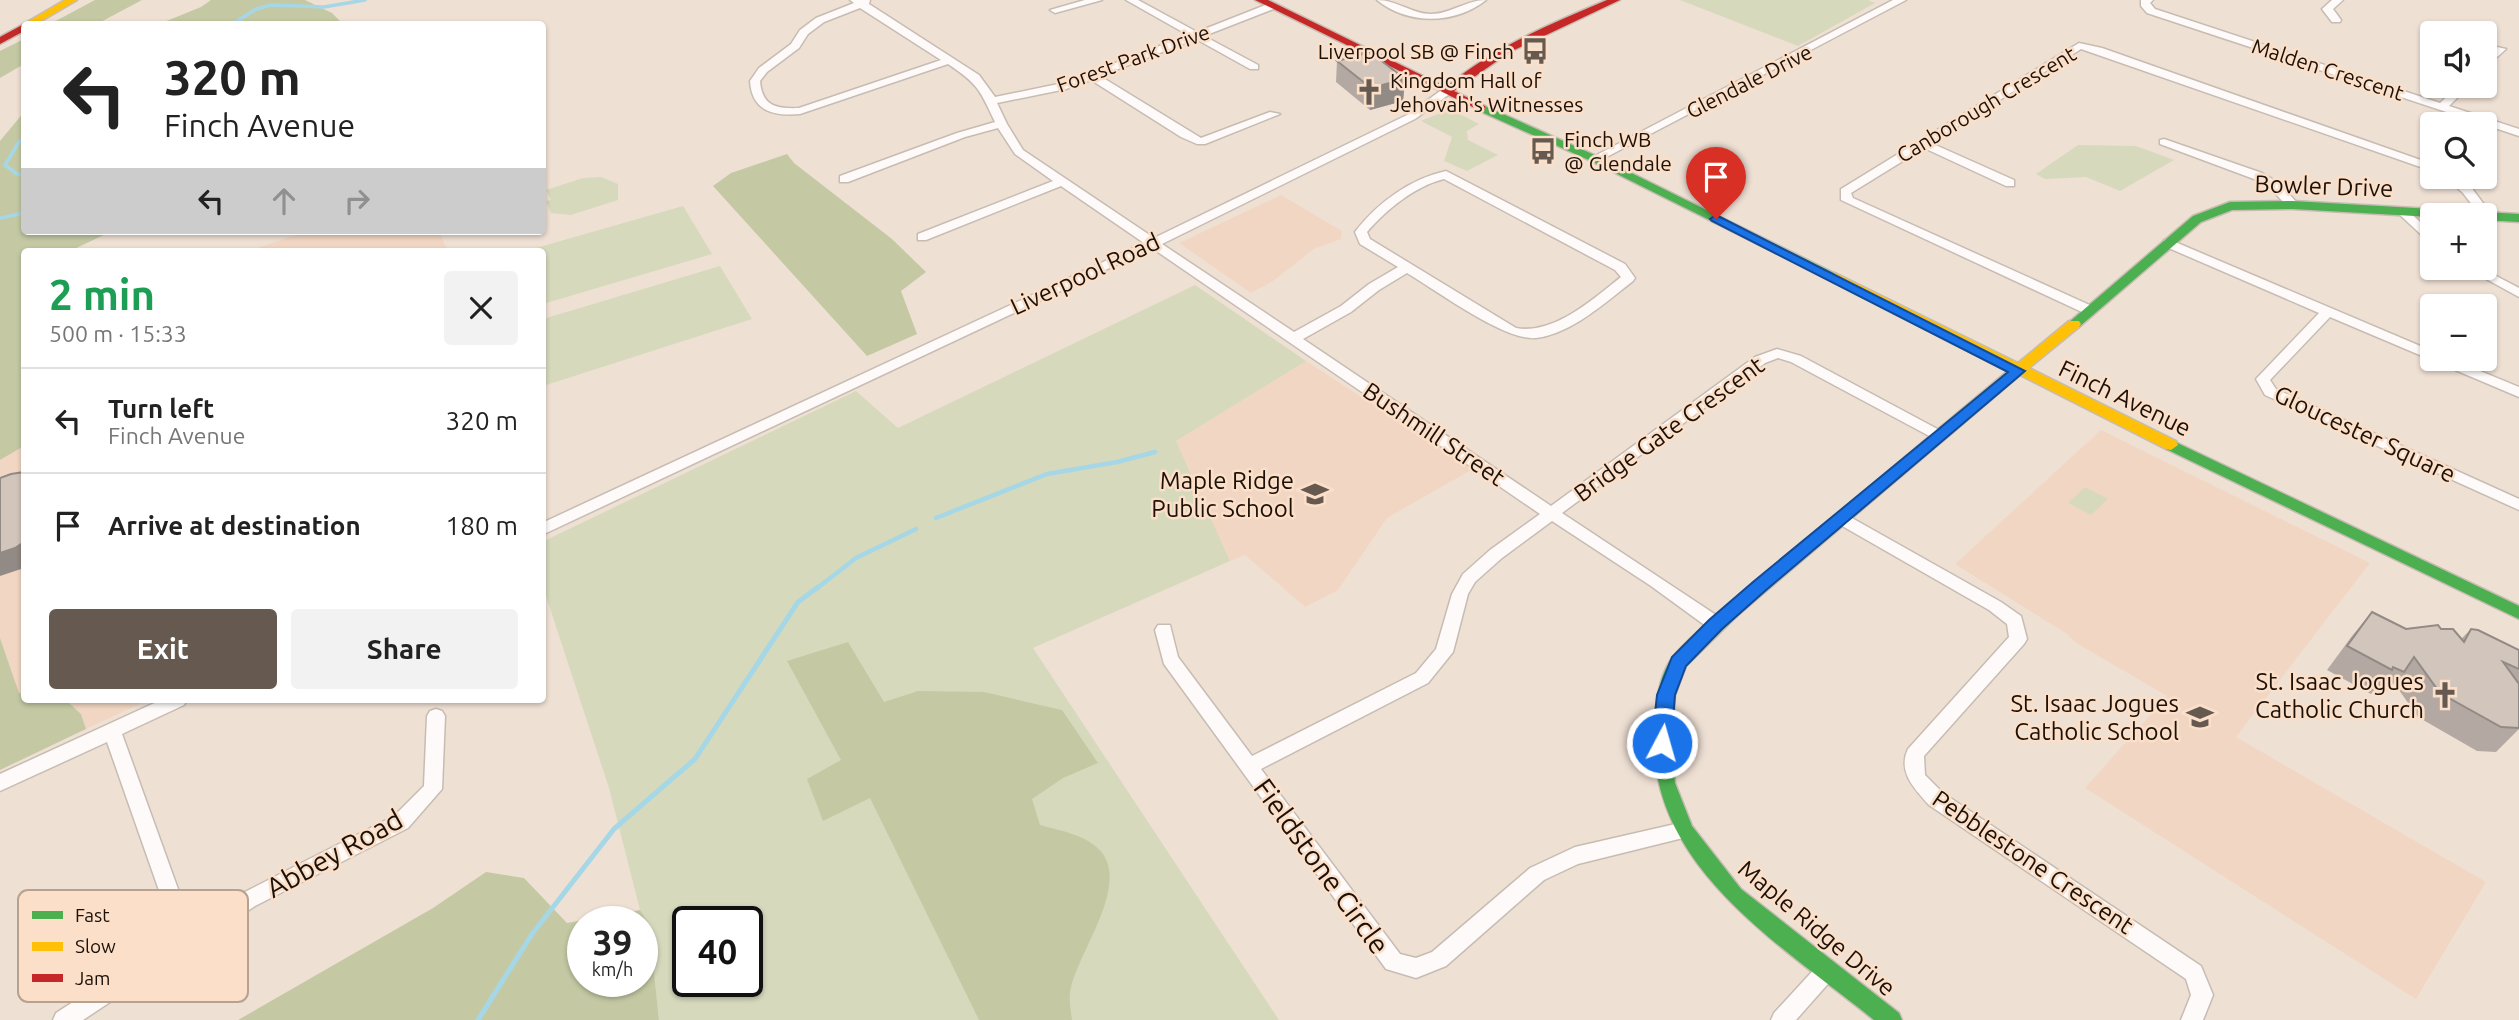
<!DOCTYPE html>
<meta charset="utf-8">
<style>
body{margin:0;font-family:Ubuntu,sans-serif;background:#f2f2f2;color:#222;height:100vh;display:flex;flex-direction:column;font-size:26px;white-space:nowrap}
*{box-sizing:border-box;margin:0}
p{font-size:23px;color:#767676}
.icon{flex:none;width:38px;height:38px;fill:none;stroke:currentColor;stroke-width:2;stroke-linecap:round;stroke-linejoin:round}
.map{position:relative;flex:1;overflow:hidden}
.panel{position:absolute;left:21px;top:248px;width:525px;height:455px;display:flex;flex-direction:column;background:#fff;border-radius:7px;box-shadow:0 2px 5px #0004}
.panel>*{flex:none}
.banner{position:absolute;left:21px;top:21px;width:525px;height:214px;border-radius:7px;box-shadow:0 2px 5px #0004;background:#fff;color:#222;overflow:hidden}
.tools{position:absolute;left:2420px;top:21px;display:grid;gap:14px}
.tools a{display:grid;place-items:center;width:77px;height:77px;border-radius:7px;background:#fff;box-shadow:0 2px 5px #0004;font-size:35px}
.speed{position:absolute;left:567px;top:906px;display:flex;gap:14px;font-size:35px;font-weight:700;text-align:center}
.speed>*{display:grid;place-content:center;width:91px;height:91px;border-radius:50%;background:#fff;box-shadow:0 2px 5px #0004;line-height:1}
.speed small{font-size:18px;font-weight:400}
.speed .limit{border:4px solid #111;border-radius:10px;background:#fff;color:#111}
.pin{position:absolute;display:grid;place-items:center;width:60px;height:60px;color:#fff;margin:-72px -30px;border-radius:50% 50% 50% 0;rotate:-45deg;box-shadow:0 0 7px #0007}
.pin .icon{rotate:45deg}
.me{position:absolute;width:77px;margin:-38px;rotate:6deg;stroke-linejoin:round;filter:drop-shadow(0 0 5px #0008)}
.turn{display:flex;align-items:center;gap:24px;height:147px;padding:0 28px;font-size:32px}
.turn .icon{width:91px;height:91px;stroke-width:2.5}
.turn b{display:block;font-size:49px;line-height:60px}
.lanes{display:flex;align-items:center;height:66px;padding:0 28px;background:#0003;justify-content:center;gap:35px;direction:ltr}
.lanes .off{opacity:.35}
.round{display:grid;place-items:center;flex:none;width:74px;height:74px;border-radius:7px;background:#f2f2f2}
.head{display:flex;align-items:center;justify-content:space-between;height:119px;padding:0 28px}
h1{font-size:42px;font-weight:600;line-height:52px;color:#1e9e55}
.primary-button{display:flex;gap:14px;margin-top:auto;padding:14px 28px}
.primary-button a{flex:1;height:80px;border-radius:7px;background:#655950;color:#fff;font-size:28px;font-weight:600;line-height:80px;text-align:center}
.primary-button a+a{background:#f2f2f2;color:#222}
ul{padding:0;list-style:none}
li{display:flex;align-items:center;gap:21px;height:105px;padding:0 28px;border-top:2px solid #e0e0e0}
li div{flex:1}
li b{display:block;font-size:26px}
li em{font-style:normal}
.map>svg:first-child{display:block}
.built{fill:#f1d7c3}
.green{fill:#d6d9bc;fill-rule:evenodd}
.forest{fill:#c4c9a4;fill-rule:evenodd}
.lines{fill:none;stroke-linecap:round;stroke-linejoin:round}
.stream-far2{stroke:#a6d7e6;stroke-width:3.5}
.stream-far1{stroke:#a6d7e6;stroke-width:4.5}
.stream{stroke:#a6d7e6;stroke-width:5}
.street-casing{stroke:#c7bcb2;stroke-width:3}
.fast-casing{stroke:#c7bcb2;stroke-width:3}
.slow-casing{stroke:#c7bcb2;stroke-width:3}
.jam-casing{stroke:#c7bcb2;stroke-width:3}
.street{fill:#fdfaf9;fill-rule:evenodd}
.fast{fill:#4caf50;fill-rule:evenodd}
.slow{fill:#ffc107;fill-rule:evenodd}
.jam{fill:#c62828;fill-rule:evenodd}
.wall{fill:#b4a9a2}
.shaded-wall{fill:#928a84}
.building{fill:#d1c5bc;stroke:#928a84;stroke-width:2}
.route{fill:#1a73e8;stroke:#114b97;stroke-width:2}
.labels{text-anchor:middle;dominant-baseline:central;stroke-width:5;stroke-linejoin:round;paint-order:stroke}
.far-poi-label{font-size:21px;fill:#1b1109;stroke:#fbdfc8;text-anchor:start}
.far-street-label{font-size:21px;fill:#1b1109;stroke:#fbdfc8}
.street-label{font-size:24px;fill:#1b1109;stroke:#fbdfc8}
.poi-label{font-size:24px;fill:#1b1109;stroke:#fbdfc8;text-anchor:end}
.near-street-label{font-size:28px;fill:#1b1109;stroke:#fbdfc8}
.key{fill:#fbdfc8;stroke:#b8a18f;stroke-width:2}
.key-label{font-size:19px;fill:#1b1109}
</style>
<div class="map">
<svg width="2519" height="1020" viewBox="0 0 2519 1020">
<rect width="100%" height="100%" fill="#efe0d4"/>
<path class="built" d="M1281,195L1342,231L1341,239L1314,249L1273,281L1251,293L1179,243Z
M307,231H439L448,252H246Z
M1306,361L1473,469L1387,518L1338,590L1305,607L1245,555L1230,561L1176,441Z
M2101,430L2370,563L2236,737L2486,882L2416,999L2085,788L2167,696L2076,643L2067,634L1955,564Z
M24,446V694H19L0,638V460Z
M58,700H148L86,729L81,714L68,702Z"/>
<path class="green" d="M1680,0H1868L1875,3L1798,46Z
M1450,109L1479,124L1467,131L1468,140L1498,155L1467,171L1444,161L1452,137L1421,121Z
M2078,145L2136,146L2174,160L2120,191L2086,177L2045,179L2036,174Z
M601,177L618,184V200L571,215L551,213L546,201L551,200L546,190L583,178Z
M683,206L712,254L543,304L542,252H522Z
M720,266L752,319L543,386V319Z
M1195,285L1306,361L1176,441L1230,561L1033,648L1279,1020H659L649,924L640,910L609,788L543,587L542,542L856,391L898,428ZM688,922H747V982H688Z
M2085,487L2108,499L2091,515L2068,503Z"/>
<path class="forest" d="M95,0H142L97,24H50Z
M211,0H305L332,13L343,24H159L201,7Z
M24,39V64L0,78V51Z
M24,112V231H112L68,252H24V446L0,460V141Z
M787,154L794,163L892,239L926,272L901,291L917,334L867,356L713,186L731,173Z
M0,638L19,693L24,694V700L68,702L81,714L86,729L0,770Z
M848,642L884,702L918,691L984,692L1062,710L1098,763L1063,778L1032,799L1040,825C1061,831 1089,835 1103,854C1128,891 1075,956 1070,993C1069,1001 1071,1012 1072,1020H979L870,798L823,821L807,779L841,760L787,661Z
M486,872L524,878L567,923L640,910L649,924L659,1020H238L433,908ZM642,922V982H583V922Z"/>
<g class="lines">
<path class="stream-far2" d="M233,24L256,9L271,5L324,7L365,0
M24,139L19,142L5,165L17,174L24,175
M0,218L24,213"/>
<path class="stream-far1" d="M936,518L1047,474L1117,462L1155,452
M816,589L856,558L916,529"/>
<path class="stream" d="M478,1020L532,934L614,829L695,759L798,602L818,587"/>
<defs>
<path id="street" d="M850,0H870L869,4L979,75L995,97L1063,83L1188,35L1126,0H1138L1197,32L1268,4H1276V8L1204,36L1258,65V69H1250L1196,39L1100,76L1201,138L1270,112L1280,114L1205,144H1197L1181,137L1091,80L1066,89L997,103L1007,124L1023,150L1154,238L1407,115L1443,89H1451V93L1415,119L1162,244L1294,332L1341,306L1369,284L1398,267L1360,244L1355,232C1377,203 1410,179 1446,171L1625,264L1635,278L1633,281C1606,302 1571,334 1536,338C1504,341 1436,290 1407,273L1379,290L1351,312L1303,339L1551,506L1755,357L1777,349L1801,356L1943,432L1945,435L1943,438H1933L1791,362L1778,358L1765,363L1562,513L1722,619L1725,624L1722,629H1710L1651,586L1552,521L1502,558L1475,582L1468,594L1453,652L1428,683L1261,769L1400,954L1416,958L1432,952L1530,868L1575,847L1684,822L1691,824L1694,830L1691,836L1578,864L1544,880L1446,966L1416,978L1386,969L1164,664L1155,630L1158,625H1170L1178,657L1252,756L1416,673L1436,649L1452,594L1463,574L1490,550L1540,514L1152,248L542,535V523L1144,243L1061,186L926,240H918V234L1053,181L1015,154L998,128L965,137L848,182H840V176L957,133L995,122C980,90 978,84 948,64L800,114C774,116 752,112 750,81L759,68L791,44L800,30L816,18L854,3ZM860,8L941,60L799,108C776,109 762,106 760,81L767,72L799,48L808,34L824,22ZM1444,179L1615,270L1621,277C1593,299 1554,335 1516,328L1370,239L1367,232C1386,210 1415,186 1444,179Z
M1085,0H1102L1055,13L1050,10Z
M1377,0C1397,0 1412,14 1431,14C1451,14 1466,0 1486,0C1454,25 1408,25 1377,0Z
M1893,0H1906L1599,161L1595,163L1589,159Z
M2141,0H2153L2150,3L2155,9L2440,103L2458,86H2469L2449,106L2519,129V136L2147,13L2141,6Z
M2332,0H2343L2333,9L2341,20L2340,22H2332L2322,9Z
M2079,43L2102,48L2432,164V171L2081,49L1931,143L2014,180V186H2006L1924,148L1851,193L1853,198L2094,307V313H2084L1841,200V189Z
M2497,47L2506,49L2485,68V59Z
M2164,139L2262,173L2279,183L2299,205L2297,208H2289L2271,189L2254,179L2160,144V140Z
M2445,177H2458L2471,187L2491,214L2489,217L2480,215L2463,193Z
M2404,208L2432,232V242L2428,241L2400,215V209Z
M2168,239L2432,351V359H2451L2519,387V397L2330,317L2270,380L2276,389L2519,499V510L2265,395L2256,379L2319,313L2164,246V240Z
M2466,268H2481L2519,288V297Z
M1843,513L2001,602L2021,616L2027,639L2024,644L1924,756L1925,775L1943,793L2201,966L2213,995L2203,1020H2181L2191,995L2186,979L1929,805C1915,789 1897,772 1908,749L2009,637L2007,624L1989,610L1837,523L1835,519Z
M161,700H187L184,705L122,734L191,925L241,894L394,816L424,786L427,716L430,711L436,709L442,711L445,716L442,789L408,828L255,906L83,1020H53L56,1013L175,936L107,742L0,791V774Z
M1827,960L1834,963L1838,970L1834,977L1796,1020H1771L1774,1013L1820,963Z"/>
<path id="fast" d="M1477,106H1485L1599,157L1842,277L1835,281L1830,280L1591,161L1477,110Z
M2293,201L2519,214V222L2485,220V215L2432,217L2293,209L2232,210L2201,222L2079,327L2074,328L2067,324L2193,216L2230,202Z
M2171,440L2519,606V619L2166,449L2164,445L2166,441Z
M1733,604L1739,606L1741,610L1739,614L1686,666L1675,695L1671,743L1675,783L1692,826L1741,889L1899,1013L1902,1020H1874C1779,943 1642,863 1655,723C1656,701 1659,675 1673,657C1688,638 1710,622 1727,606Z"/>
<path id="slow" d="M65,0H77L36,24H24Z
M1835,273L2018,363L2069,321H2079L2081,324L2079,327L2029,368L2176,441L2178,445L2171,450L2166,449L2020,375L1739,614H1727L1725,610L1727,606L2009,370L1830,280L1828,277Z"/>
<path id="jam" d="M1255,0H1268L1446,87C1494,47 1550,24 1607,0H1620L1510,52L1454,91L1485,106V110L1481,111Z
M24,24H26L24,31L0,44V37Z"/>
</defs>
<use href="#street" class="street-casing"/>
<use href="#fast" class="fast-casing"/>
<use href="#slow" class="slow-casing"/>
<use href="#jam" class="jam-casing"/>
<use href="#street" class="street"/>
<use href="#fast" class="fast"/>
<use href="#slow" class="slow"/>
<use href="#jam" class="jam"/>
</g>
<path class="wall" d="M1337,61L1405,79L1403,101L1370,110L1336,82Z
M2372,612L2406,629H2441L2461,639L2471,629L2519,650V729L2496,752L2477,751L2418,717L2394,683L2382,696L2373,691L2371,694L2327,670L2352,636Z"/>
<path class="shaded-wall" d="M1405,79L1403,101L1370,110L1371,88Z
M24,542V568L0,576V553Z"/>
<path class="building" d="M1370,52L1405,79L1371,88L1337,61Z
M24,472V542L15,548L0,553V478L11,474Z
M2372,612L2406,629L2438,625L2441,629H2453L2464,642L2471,629L2478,630L2519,650V669L2503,662L2519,684V728L2501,727L2440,693L2414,657L2404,672L2393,667L2392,670L2347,646Z"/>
<path class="route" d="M1716,215L2025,371L1765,591L1722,629L1686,666L1675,695L1671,743L1668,749L1662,751L1655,749L1652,743L1657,695L1672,657L1709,620L1753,582L2008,372L1712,221L1710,219Z"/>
<defs>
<symbol id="bus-bare" viewBox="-9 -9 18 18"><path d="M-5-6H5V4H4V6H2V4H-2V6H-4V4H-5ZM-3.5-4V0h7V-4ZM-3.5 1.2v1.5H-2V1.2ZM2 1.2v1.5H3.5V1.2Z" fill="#655950" stroke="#fbdfc8" stroke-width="2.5" paint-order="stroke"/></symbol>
<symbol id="church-bare" viewBox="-9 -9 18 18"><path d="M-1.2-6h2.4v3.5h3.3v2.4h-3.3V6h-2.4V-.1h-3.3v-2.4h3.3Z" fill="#655950" stroke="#fbdfc8" stroke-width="2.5" paint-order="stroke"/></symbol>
<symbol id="school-bare" viewBox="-9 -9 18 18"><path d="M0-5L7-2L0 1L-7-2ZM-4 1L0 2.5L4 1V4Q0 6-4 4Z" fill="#655950" stroke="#fbdfc8" stroke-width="2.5" paint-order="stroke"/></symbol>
</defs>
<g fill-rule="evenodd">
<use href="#bus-bare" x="1516" y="32" width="38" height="38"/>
<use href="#church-bare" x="1350" y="73" width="38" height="38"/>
<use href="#bus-bare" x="1524" y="132" width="38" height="38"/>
<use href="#school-bare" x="1296" y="475" width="38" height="38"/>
<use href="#church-bare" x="2426" y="676" width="38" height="38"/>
<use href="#school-bare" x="2181" y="698" width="38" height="38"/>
</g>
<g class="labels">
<g class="far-poi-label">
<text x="1514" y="51" text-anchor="end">Liverpool SB @ Finch</text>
<text x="1390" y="80">Kingdom Hall of<tspan x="1390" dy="24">Jehovah's Witnesses</tspan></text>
<text x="1564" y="139">Finch WB<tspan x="1564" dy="24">@ Glendale</tspan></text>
</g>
<g class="far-street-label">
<text transform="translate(1133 58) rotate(-20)">Forest Park Drive</text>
<text transform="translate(2328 69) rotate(18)">Malden Crescent</text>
<text transform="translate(1749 81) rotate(-27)">Glendale Drive</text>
<text transform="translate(1986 104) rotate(-31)">Canborough Crescent</text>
</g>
<g class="street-label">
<text transform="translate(2324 186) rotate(2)">Bowler Drive</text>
<text transform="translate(1085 274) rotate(-25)">Liverpool Road</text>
<text transform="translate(2125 398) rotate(26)">Finch Avenue</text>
<text transform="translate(1669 429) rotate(-36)">Bridge Gate Crescent</text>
<text transform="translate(1434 434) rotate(34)">Bushmill Street</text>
<text transform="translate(2365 434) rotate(25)">Gloucester Square</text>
<text transform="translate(2033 862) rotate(34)">Pebblestone Crescent</text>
<text transform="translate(1817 928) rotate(40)">Maple Ridge Drive</text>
</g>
<g class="poi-label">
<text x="1294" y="480">Maple Ridge<tspan x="1294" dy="28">Public School</tspan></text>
<text x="2424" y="681">St. Isaac Jogues<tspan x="2424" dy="28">Catholic Church</tspan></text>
<text x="2179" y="703">St. Isaac Jogues<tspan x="2179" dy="28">Catholic School</tspan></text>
</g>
<g class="near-street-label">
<text transform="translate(334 853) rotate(-29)">Abbey Road</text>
<text transform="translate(1322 866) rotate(54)">Fieldstone Circle</text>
</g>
</g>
<rect x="18" y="890" width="230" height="112" rx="10" class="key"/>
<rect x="32" y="911" width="31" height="8" fill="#4caf50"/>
<rect x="32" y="942" width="31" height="9" fill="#ffc107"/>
<rect x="32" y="974" width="31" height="8" fill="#c62828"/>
<g class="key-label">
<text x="75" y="922">Fast</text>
<text x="75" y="953">Slow</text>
<text x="75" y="985">Jam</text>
</g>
</svg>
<div class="tools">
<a><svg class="icon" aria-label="sound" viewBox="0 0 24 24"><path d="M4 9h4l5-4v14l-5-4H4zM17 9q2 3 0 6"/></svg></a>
<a><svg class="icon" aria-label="search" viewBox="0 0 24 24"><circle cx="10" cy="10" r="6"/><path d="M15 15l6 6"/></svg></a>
<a>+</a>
<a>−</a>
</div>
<div class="speed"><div>39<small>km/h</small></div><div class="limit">40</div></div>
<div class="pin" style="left:1716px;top:219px;background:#d93025"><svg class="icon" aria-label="arrive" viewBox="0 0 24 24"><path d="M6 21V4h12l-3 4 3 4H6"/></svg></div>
<svg class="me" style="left:1662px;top:743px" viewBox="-20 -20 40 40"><circle r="17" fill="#1a73e8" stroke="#fff" stroke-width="3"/><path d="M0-11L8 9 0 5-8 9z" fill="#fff"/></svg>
<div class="banner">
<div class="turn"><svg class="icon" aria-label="left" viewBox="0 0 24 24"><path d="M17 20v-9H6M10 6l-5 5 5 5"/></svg><div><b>320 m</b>Finch Avenue</div></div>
<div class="lanes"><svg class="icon" aria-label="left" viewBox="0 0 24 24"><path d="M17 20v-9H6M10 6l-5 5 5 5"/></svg><svg class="icon off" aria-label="ahead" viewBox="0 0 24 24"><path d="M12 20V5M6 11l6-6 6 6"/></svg><svg class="icon off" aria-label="right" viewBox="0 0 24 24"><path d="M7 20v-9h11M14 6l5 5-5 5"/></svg></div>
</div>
<section class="panel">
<div class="head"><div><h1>2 min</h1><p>500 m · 15:33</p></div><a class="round"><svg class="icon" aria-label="close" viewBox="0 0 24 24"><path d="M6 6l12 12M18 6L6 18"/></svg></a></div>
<ul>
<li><svg class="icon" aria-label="left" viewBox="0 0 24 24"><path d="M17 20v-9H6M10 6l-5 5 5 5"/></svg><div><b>Turn left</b><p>Finch Avenue</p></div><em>320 m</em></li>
<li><svg class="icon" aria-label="arrive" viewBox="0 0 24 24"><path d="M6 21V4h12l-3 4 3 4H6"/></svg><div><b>Arrive at destination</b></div><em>180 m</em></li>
</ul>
<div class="primary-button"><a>Exit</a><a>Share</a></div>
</section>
</div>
